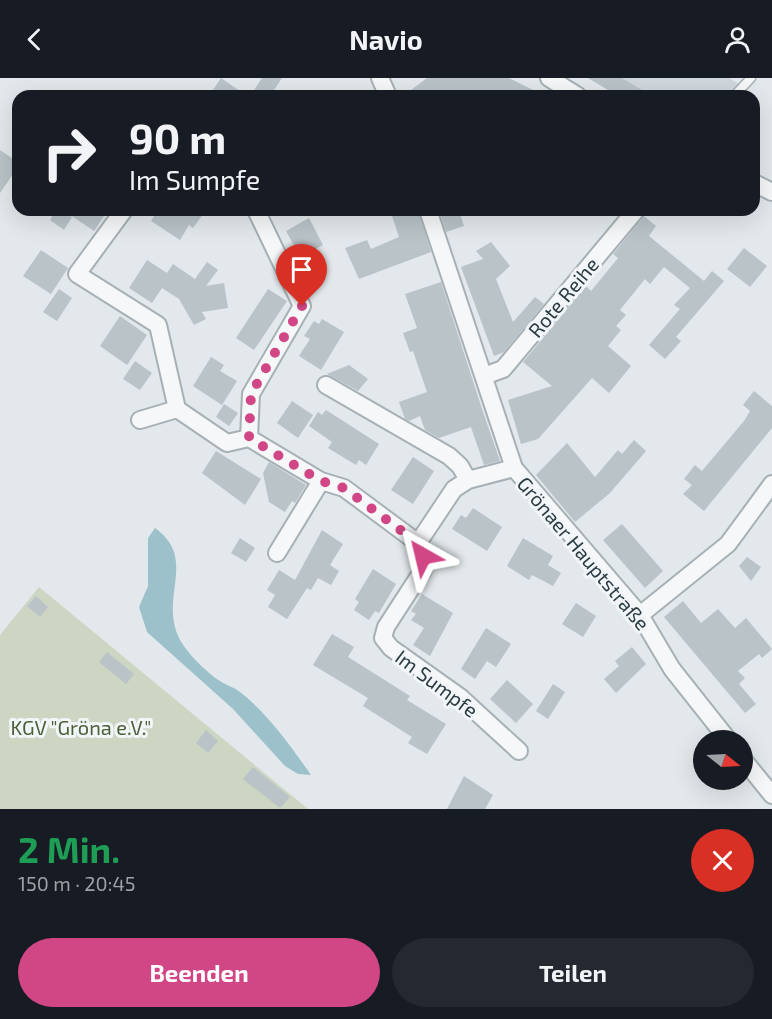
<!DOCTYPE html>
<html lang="de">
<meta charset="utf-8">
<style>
body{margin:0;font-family:"Exo 2",sans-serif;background:#242831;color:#f1f3f6;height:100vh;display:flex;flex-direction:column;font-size:22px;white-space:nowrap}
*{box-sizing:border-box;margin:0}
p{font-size:20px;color:#9ea1a6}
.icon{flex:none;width:33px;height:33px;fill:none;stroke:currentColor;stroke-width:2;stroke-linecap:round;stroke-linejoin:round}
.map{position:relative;height:731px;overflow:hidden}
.sheet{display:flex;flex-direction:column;background:#171b24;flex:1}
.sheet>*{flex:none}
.top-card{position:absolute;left:12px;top:12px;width:748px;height:126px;border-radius:18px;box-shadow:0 6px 24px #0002;background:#171b24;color:#f1f3f6;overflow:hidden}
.needle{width:39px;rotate:108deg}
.tools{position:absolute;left:693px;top:652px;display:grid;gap:12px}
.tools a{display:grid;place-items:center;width:60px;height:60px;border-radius:50%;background:#171b24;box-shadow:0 6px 24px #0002;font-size:30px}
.pin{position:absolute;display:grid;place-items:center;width:51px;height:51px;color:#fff;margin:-62px -26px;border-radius:50% 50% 50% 0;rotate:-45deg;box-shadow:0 0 6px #0007}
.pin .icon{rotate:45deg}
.me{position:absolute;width:66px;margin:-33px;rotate:323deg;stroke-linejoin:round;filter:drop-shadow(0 0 4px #0008)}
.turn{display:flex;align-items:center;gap:21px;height:126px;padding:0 18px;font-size:27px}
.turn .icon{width:78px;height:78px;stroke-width:2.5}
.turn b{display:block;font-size:42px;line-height:51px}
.round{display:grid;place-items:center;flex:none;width:63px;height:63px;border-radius:32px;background:#242831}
.headline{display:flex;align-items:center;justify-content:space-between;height:102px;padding:0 18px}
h1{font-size:36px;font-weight:700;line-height:45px;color:#1e9e55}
.primary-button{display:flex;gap:12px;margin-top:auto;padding:12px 18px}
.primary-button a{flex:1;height:69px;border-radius:36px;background:#d14685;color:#fff;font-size:24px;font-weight:700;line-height:69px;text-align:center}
.primary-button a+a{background:#242831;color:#f1f3f6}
header{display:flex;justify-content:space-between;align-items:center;height:78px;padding:0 18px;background:#171b24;font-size:27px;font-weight:700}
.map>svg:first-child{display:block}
.built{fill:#d0d8dd}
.green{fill:#cdd5c3}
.water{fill:#9dc1cb}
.building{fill:#b9c3c8}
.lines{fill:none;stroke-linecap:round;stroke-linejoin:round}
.lane-casing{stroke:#a7b1b5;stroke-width:11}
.street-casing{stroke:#a7b1b5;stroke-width:20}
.lane{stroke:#f5f7f9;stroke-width:8}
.street{stroke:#f5f7f9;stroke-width:16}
.route{stroke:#d14685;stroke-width:10;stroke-dasharray:0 18}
.labels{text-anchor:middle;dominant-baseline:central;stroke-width:6;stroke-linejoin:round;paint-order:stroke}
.street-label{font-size:20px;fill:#2a3b43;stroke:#f2f6f8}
.park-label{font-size:20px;fill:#4b5f37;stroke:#f2f6f8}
</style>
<header><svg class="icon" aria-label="back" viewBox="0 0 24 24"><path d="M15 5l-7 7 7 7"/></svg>Navio<svg class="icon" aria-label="person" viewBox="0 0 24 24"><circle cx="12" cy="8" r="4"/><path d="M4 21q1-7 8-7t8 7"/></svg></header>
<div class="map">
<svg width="772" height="731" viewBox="0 0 772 731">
<rect width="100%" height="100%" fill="#e2e8eb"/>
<path class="built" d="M621,0H729L740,7L729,18H612Z"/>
<path class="green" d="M39,509L308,731H0V557Z"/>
<path class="water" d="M155,450C198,481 159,518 179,560C186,574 206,594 220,603C226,607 234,609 240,614C269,637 290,667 311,697L298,696L285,688L233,631L147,554L139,529L148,508V460Z"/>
<path class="building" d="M221,0L247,18H209Z
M262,0H282L270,18H250Z
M427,0H509L545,18H403Z
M588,0H622L652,18H618Z
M0,72L18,84V89L0,115Z
M56,132L72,139L64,152L50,142Z
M63,132H108L94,153Z
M158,132H167L176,138L179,132H206L193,150L189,147L180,162L151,143Z
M390,132H418L431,174L359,201L345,170L367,162L371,171L399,159Z
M439,132H459L464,148L446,154Z
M644,138L656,148L649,158L704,203L712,193L724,203L676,259L681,263L665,281L649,267L680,231L674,227L690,210L664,189L650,206L645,201L620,232L626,237L616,248L621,252L608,268L631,288L609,315L592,300L538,361L521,366L508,322L552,308L523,284L586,208L591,213L618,180L613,176Z
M309,140L323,167L308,175L304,169L297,173L286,153Z
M491,164L510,188L496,201L513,244L535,219L544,226L504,274L494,278L461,189L483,181L476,173Z
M744,170L767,188L750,209L727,191Z
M41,172L68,190L51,216L23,198Z
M147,182L167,195L173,186L195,201L207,184L218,192L206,208L224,205L228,230L202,234L206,241L194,247L179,221L162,210L152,225L129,210Z
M441,204L482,331L500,383L484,387L471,349L439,360L425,352L420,338L409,343L405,341L399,324L427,314L413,273L410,274L403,255L417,250L405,216Z
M59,211L72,220L57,243L43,234Z
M268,211L287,223L254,272L236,260Z
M120,238L147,257L127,287L100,268Z
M322,241L344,254L321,292L299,278L310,261L304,258L314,243L319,246Z
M211,279L224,287L220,293L237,303L222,327L193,308Z
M135,283L152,295L140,312L123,301Z
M349,287L368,301L358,313L327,296Z
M754,313L772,328V350L704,433L683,416L692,407L684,401L695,387L702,393L744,343L750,333L743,327Z
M292,323L313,337L298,360L277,345Z
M224,326L238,335L229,348L216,339Z
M326,332L379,366L366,387L359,382L356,387L328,370L332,364L309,348L318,334L322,337Z
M634,362L646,373L610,415L575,444L536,397L567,365L595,399L618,372L622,376Z
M216,373L261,401L245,427L202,395Z
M413,379L434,393L413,426L391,412Z
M269,384L306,407L295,425L292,423L285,434L269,424L263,395Z
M473,430L502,449L487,473L452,451L461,437L466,440Z
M622,446L663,493L645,510L603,462Z
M322,452L343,466L330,487L339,493L331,507L318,500L311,512L307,510L287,541L268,529L275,517L267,512L279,492L295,502Z
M240,460L255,470L246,484L231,475Z
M523,460L553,478L548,487L561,495L553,508L532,497L529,502L507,488Z
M747,479L761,489L751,503L739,488Z
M373,491L396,506L379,535L375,533L369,542L354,532L359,524L355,521Z
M422,516L453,535L430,578L413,567L424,550L411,542L416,536L411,533Z
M36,518L48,529L40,539L27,528Z
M683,523L701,545L718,531L735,550L746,540L772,571L762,580L759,576L738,593L745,600L739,606L756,626L745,635L664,539Z
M576,525L596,538L583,559L562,546Z
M486,550L511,566L496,589L487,583L475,601L461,591Z
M332,556L354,569L348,579L410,618L407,622L446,646L427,676L408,665L412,659L363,628L368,620L313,587Z
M632,569L646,586L616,615L604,601L619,588L615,583Z
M107,574L134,596L126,606L99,584Z
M507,602L533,626L516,645L490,621Z
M553,606L565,614L548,641L536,633Z
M206,652L218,663L208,675L196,665Z
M253,689L290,719L280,730L243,701Z
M464,698L493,717L485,731H447Z"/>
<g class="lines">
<defs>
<path id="lane" d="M734,18L751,0"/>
<path id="street" d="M380,0L388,18
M549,0L578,18
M754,105L772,114
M124,132L77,196L158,247L177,331L227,365L249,360L251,316L302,228L256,132
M428,132L514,390L640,537L672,591L729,663
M484,298L503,291L636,132
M326,307L449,378L460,388L468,402
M140,342L177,331
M249,360L321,403L344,410L418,465L423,492L386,549L383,560L391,570L460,619L519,673
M418,465L454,411L468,402L514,390
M277,475L321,403
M640,537L728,466L772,406
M742,680L772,717"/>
</defs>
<use href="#lane" class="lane-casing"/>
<use href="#street" class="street-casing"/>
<use href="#lane" class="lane"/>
<use href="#street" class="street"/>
</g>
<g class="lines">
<path class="route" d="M302,228L251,316L249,360L321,403L344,410L418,465L423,478"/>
</g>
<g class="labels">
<g class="street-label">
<text transform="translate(563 219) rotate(-50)">Rote Reihe</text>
<text transform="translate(584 475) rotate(50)">Grönaer Hauptstraße</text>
<text transform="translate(437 605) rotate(37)">Im Sumpfe</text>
</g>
<g class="park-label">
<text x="81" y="649">KGV "Gröna e.V."</text>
</g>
</g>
</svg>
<div class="tools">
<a><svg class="needle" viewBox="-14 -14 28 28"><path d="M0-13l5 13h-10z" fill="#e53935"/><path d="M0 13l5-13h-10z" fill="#9ea1a6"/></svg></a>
</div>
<div class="pin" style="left:302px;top:228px;background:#d93025"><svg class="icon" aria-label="arrive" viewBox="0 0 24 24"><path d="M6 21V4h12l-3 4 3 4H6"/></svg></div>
<svg class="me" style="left:423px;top:478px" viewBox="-20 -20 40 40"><path d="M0-17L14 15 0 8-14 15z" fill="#d14685" stroke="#fff" stroke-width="4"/></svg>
<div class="top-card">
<div class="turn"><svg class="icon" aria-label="right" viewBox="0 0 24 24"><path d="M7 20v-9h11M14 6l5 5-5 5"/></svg><div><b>90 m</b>Im Sumpfe</div></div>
</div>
</div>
<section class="sheet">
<div class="headline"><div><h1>2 Min.</h1><p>150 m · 20:45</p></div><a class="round" style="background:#d93025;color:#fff"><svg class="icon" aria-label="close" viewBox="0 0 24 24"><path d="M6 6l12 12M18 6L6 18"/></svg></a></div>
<div class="primary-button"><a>Beenden</a><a>Teilen</a></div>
</section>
